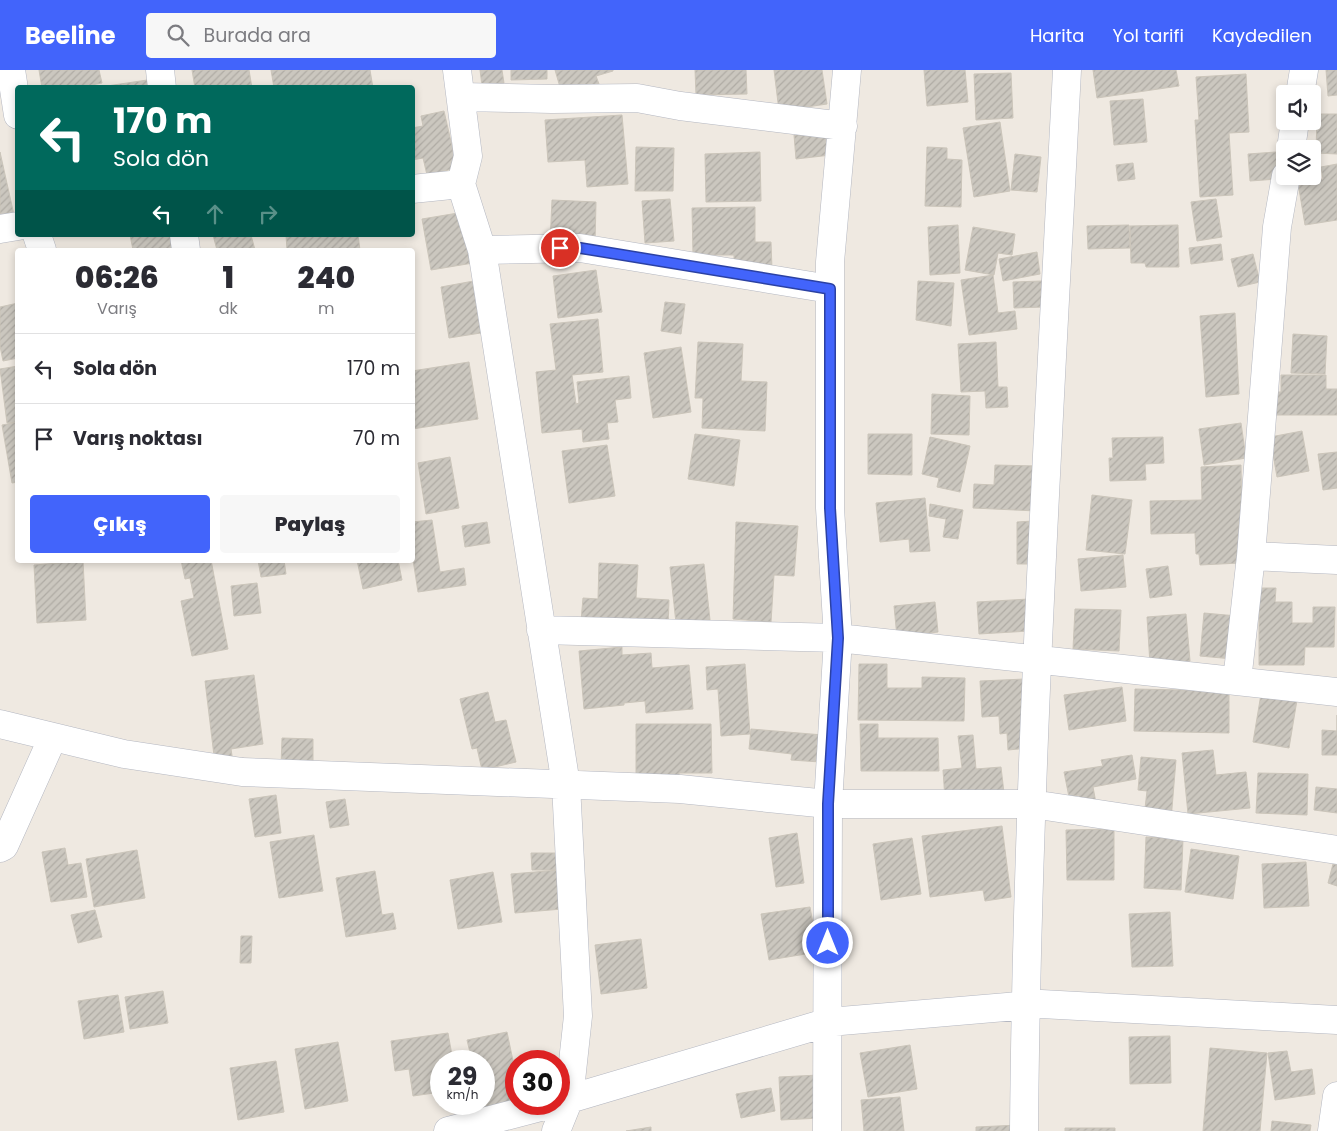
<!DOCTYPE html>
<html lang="tr">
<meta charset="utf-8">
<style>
body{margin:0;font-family:Poppins,sans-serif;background:#f7f7f7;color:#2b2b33;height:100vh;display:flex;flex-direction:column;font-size:19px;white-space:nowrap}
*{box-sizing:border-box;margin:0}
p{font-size:16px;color:#7c7c81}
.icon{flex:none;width:28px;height:28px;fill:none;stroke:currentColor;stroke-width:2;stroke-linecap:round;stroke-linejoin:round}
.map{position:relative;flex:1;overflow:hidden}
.sheet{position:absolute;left:15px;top:178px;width:400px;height:315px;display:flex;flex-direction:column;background:#fff;border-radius:5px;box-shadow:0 2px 8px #0003}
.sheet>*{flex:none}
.banner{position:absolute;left:15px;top:15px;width:400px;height:152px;border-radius:5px;box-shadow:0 2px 8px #0003;background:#00695c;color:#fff;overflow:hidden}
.controls{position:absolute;left:1276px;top:15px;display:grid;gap:10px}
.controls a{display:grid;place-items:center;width:45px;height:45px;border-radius:5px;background:#fff;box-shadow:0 2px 8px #0003;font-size:25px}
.speed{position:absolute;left:430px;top:980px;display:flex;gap:10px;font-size:25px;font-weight:700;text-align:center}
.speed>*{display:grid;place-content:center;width:65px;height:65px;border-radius:50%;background:#fff;box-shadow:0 2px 8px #0003;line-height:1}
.speed small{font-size:12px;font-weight:400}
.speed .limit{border:8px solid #d22;background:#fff;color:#111}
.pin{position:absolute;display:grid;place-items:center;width:42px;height:42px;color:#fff;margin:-21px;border:2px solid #fff;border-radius:50%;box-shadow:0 1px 5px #0007}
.me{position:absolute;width:55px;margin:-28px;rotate:0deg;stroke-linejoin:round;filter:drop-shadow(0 0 4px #0008)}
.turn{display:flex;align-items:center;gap:18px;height:105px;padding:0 15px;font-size:22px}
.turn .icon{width:65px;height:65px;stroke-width:2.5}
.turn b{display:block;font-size:35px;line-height:42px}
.lanes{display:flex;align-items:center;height:48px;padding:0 15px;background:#0003;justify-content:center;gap:25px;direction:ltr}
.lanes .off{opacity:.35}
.eta{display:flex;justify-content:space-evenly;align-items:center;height:85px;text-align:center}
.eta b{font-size:30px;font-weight:800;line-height:35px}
.primary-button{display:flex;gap:10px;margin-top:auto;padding:10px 15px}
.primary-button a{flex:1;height:58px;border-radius:5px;background:#4264fb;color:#fff;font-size:20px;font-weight:800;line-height:58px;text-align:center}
.primary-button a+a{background:#f7f7f7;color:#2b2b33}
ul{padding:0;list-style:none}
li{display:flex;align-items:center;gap:15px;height:70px;padding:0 15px;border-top:1px solid #e1e1e2}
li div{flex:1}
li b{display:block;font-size:19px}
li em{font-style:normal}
header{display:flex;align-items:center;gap:30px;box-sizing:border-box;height:70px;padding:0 25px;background:#4264fb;color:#fff}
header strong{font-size:24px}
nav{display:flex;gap:28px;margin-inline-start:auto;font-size:18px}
.search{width:350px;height:45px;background:#f7f7f7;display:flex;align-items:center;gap:12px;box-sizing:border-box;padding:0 18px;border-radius:5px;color:#7c7c81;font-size:19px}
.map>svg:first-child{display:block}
.building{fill:url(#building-hatch);stroke:#cbc5ba}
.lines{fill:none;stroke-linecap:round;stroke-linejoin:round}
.minor-casing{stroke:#b4b7c1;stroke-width:29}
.minor{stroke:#fff;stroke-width:28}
.route-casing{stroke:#2b41a3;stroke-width:12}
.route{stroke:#4264fb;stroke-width:9}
</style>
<header>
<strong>Beeline</strong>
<div class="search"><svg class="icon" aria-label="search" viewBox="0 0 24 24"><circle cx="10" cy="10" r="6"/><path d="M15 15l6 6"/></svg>Burada ara</div>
<nav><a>Harita</a><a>Yol tarifi</a><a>Kaydedilen</a></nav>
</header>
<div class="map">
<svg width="1337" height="1061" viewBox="0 0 1337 1061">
<defs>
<pattern id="building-hatch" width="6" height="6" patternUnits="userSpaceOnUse" patternTransform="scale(1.25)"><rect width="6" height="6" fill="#cbc7bf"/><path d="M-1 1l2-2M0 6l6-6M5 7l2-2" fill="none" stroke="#afaba4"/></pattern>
</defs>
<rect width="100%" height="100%" fill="#efe9e1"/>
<path class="building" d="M39,0H99L102,13L76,18H42Z
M192,0H249L252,18H195Z
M271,0H370L373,18H274Z
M480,0H502L504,13L482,16Z
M511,0H547V9L511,10Z
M555,0H613V1L596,6L599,14L562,24Z
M695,0H746L747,24L696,25Z
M774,0H822L827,34L779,41Z
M924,0H965L968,32L927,36Z
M1093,0H1176L1179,16L1097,28Z
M1326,0H1337V25L1328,26Z
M1011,3L1013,48L976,50L974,4Z
M1246,4L1249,62L1229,63L1233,125L1200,127L1195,50H1199L1196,7Z
M154,9L156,18H108L107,16Z
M1143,29L1147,72L1114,75L1110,31Z
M444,41L457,98L427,105L423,88L412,90V58L423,56L421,46Z
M1317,44H1337V84L1316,83Z
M622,45L628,114L587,117L585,90L548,92L545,50Z
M1000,52L1010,121L974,127L963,58Z
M829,62L831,85L796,89L794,65Z
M636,77L674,78L673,121H635Z
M927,77L947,78V89L962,90L961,137L925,136Z
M0,82L14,145L0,148Z
M760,82L761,131L706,132L705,84Z
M1276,82L1278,109L1250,111L1248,84Z
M1015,84L1041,87L1037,122L1011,120Z
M1133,93L1135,109L1118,111L1116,95Z
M1337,94V150L1305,155L1298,113L1323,109L1321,97Z
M670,129L674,171L645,173L642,131Z
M1216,129L1222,167L1197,171L1191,132Z
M552,130L596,132L595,174L550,173Z
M755,137V172H771L772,199H734V185H693L692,138Z
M464,142L473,193L431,200L422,149Z
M958,155L960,203L930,205L928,157Z
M1129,155L1130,178L1088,179L1087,156Z
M1178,155L1179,197H1146L1145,193H1131L1130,156Z
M973,157L1015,164L1012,185L998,183L994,205L965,200Z
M130,165H178L180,180H133Z
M213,165H251L255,180H217Z
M286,165H358L360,180H287Z
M1221,174L1223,190L1191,194L1189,178Z
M1037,182L1040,204L1003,211L999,189Z
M1253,184L1260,212L1238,217L1231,189Z
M596,200L602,242L558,248L553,206Z
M993,205L998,243L1015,241L1017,259L969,265L961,210Z
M479,210L487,262L449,268L441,217Z
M918,211L954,213L951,256L916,250Z
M1042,211L1044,237L1014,238L1013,212Z
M665,232L685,234L681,264L661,261Z
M18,233V288L3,291L0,276V237Z
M1235,243L1239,324L1206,327L1200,246Z
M598,249L603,302L572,305L576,334L579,333L577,312L629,306L631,328L615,330L618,352L607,353L609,369L583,372L582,359L542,363L536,302L556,300L550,254Z
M1293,264L1327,266L1325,304L1291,303Z
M698,272L743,274L741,311L767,312L765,361L702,358L703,328H695Z
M996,272L998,317H1007L1008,337L986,338L985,321L961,322L958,274Z
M681,277L691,342L653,348L644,283Z
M469,292L478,349L412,359V301Z
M18,296V352L7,353L0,299Z
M1281,305H1326V319H1337V345H1272V322H1281Z
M932,324L970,326L969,365L931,364Z
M18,352V412L12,413L2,355Z
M1241,353L1246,388L1204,395L1199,359Z
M1302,361L1309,401L1277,407L1270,367Z
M695,364L740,370L734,416L688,409Z
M868,364H912V405L868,404Z
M930,367L970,376L960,422L937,417L939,408L922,404Z
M1163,367L1164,393L1145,394L1146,410L1110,411L1109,388H1113L1112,368Z
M607,375L615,426L569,433L562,381Z
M1337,382V418L1323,420L1318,384Z
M450,387L459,438L426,444L418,393Z
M995,395L1037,396L1036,441L973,438L974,414L994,415Z
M1241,395L1242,452H1239L1240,493L1200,495L1199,484H1196L1195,463L1151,464L1150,431L1202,430L1201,397Z
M1092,425L1132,430L1125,484L1086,480Z
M925,428L930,481L910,482L909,469L880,472L876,433Z
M930,434L963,440L958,469L943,467L946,449L929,446Z
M432,450L440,502L464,498L466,515L418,522L412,483V452Z
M1033,451V494H1017V452Z
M487,452L490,473L465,477L462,456Z
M736,452L798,456L794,506L774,505L771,552L733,549Z
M1123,485L1126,517L1081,521L1078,489Z
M181,490H211L228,579L192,586L181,531L194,528L190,508L185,509Z
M258,490H284L286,504L261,507Z
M357,490H398L402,510L363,519Z
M83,491L86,550L37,553L34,495Z
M599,493L638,495L636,528L669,530L668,559L581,551L583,528L598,529Z
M704,494L710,550L676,553L670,497Z
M1168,496L1172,525L1150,528L1146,499Z
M257,513L261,543L234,546L231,516Z
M1259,518H1276L1275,532H1292V553H1313V537H1335L1334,577H1305L1304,595H1259Z
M1029,529L1030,561L979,564L977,532Z
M935,532L938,562L897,567L894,536Z
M1075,539L1121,540L1119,581L1073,579Z
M1204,543L1237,546L1233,589L1200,586Z
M1186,544L1190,591L1150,594L1147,547Z
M622,577V585L651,583L652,598L689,595L693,639L646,643L645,631L624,633V635L584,639L579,581Z
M745,594L750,664L721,666L718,619L707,620L706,597Z
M859,594H887V618H922V607L965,608L964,651L858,650Z
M254,605L263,674L231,679L233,692L215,694L205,611Z
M1025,609L1029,678L1008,680L1007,663L1000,664L999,646L982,647L980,611Z
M1122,617L1126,651L1069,660L1064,625Z
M1135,619L1229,621V663L1134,661Z
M488,622L495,652L506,650L516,692L482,700L477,678L472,679L460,629Z
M1261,624L1297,630L1289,678L1253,672Z
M1337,645V685H1322V660L1337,661Z
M636,654H711L712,703H679V715H636Z
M860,654H878V668H938L939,701H861Z
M751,659L823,665L820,692L791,690L792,684L749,679Z
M973,665L976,699L1001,697L1004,723L945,729L943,700L962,698L958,666Z
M282,668L313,669V698L281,697Z
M1213,680L1216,705L1246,702L1250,738L1188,744L1182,683Z
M1132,685L1136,709L1093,717L1096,733L1081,736L1079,725L1069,727L1064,702L1103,696L1101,690Z
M1141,687L1176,690L1171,750L1144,747L1147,721L1138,720Z
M1258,703L1308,704L1307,745L1256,743Z
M1316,717L1337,719V743L1314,740Z
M276,725L281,763L255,767L249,729Z
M345,729L349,755L330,758L326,732Z
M1002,756L1011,827L985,831L983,820L930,827L922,766Z
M1114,759V810H1067L1066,760Z
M797,763L804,813L776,817L769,768Z
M314,765L323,821L279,828L270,772Z
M1146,767L1183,769L1181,820L1144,818Z
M912,768L921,824L881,830L873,774Z
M65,778L68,795L81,793L87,827L51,832L42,782Z
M1191,779L1239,786L1233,829L1185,822Z
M137,780L145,828L94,837L86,789Z
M531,783H563V800H532Z
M1306,792L1309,836L1264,838L1262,794Z
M1333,794L1337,795V816L1328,813Z
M559,800L562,839L515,843L511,804Z
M375,801L382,845L393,843L396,859L346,867L336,808Z
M493,802L502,852L458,859L450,810Z
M810,837L818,882L769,890L761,844Z
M95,840L102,867L78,873L71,845Z
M1170,842L1173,896L1132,897L1129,844Z
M241,866H252L251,893H240Z
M641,869L647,918L601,924L595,875Z
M163,921L168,953L130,959L125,927Z
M118,925L124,962L84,969L78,931Z
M507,962L516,1005V1034L474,1050L471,1034H484V991H472L467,970Z
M448,963L453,991H441V1022L413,1026L409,999L395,1001L391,971Z
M1170,966L1171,1013L1130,1014L1129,967Z
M338,972L348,1031L305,1039L295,979Z
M910,975L917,1019L868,1027L860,983Z
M1210,978L1267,983L1260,1061H1203Z
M1287,981L1291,1002L1312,999L1315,1024L1275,1030L1268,983Z
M276,991L284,1042L238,1050L230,998Z
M819,1005L821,1048L781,1050L779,1007Z
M771,1018L775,1041L741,1048L736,1024Z
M900,1027L904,1061H864L861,1030Z
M1272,1051L1311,1055L1310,1061H1271Z
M1019,1055L1020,1061H976V1057Z
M651,1057V1061H626Z
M1065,1058H1115V1061H1065Z"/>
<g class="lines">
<defs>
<path id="minor" d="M11,0L18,45
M160,0L162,18
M457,0L468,86L461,114L482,180L566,715L578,946L569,1029L556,1061
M1300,24L1304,0
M461,27L552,29L637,28L680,36L843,56
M1291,79L1295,51
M412,119L461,114
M0,159L18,156
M37,165L42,180
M184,165L186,180
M482,180L580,178L830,219
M1251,486L1337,490
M541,560L838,568L1337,622
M1237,611L1251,486L1277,157L1286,106
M0,654L124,684L242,702L680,719L828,734H1032L1337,780
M0,778L4,776L53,667
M559,1032L829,952L1041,934L1337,950
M448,1061L552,1034
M827,1061L828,734L838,568L830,438V192L847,0
M1024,1061C1027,707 1049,354 1067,0
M1332,1061L1337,1026"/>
</defs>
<use href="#minor" class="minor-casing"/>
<use href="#minor" class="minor"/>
</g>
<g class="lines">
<defs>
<path id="route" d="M560,178H580L830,219V438L838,568L828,734V873"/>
</defs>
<use href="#route" class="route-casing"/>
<use href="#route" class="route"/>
</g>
</svg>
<div class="controls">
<a><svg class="icon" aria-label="sound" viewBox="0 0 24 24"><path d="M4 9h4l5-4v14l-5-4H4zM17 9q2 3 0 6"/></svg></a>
<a><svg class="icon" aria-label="layers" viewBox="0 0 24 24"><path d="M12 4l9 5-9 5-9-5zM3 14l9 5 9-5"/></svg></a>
</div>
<div class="speed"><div>29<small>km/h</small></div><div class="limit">30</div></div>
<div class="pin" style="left:560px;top:178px;background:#d93025"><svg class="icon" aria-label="arrive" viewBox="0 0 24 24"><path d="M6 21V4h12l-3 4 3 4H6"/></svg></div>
<svg class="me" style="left:828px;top:873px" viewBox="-20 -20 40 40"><circle r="17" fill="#4264fb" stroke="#fff" stroke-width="3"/><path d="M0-11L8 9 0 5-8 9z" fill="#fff"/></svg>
<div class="banner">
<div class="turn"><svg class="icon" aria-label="left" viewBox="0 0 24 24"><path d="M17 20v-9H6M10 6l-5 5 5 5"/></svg><div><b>170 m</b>Sola dön</div></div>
<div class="lanes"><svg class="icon" aria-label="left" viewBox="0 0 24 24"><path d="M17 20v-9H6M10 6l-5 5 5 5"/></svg><svg class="icon off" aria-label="ahead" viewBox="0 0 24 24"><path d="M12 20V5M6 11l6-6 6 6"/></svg><svg class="icon off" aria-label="right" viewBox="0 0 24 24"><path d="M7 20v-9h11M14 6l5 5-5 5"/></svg></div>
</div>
<section class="sheet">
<div class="eta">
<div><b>06:26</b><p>Varış</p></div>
<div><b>1</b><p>dk</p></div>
<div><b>240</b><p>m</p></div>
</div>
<ul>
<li><svg class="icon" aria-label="left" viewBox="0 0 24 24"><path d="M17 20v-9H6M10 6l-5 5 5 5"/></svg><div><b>Sola dön</b></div><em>170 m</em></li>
<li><svg class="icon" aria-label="arrive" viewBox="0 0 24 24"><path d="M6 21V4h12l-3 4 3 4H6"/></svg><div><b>Varış noktası</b></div><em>70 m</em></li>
</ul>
<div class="primary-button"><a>Çıkış</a><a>Paylaş</a></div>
</section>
</div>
